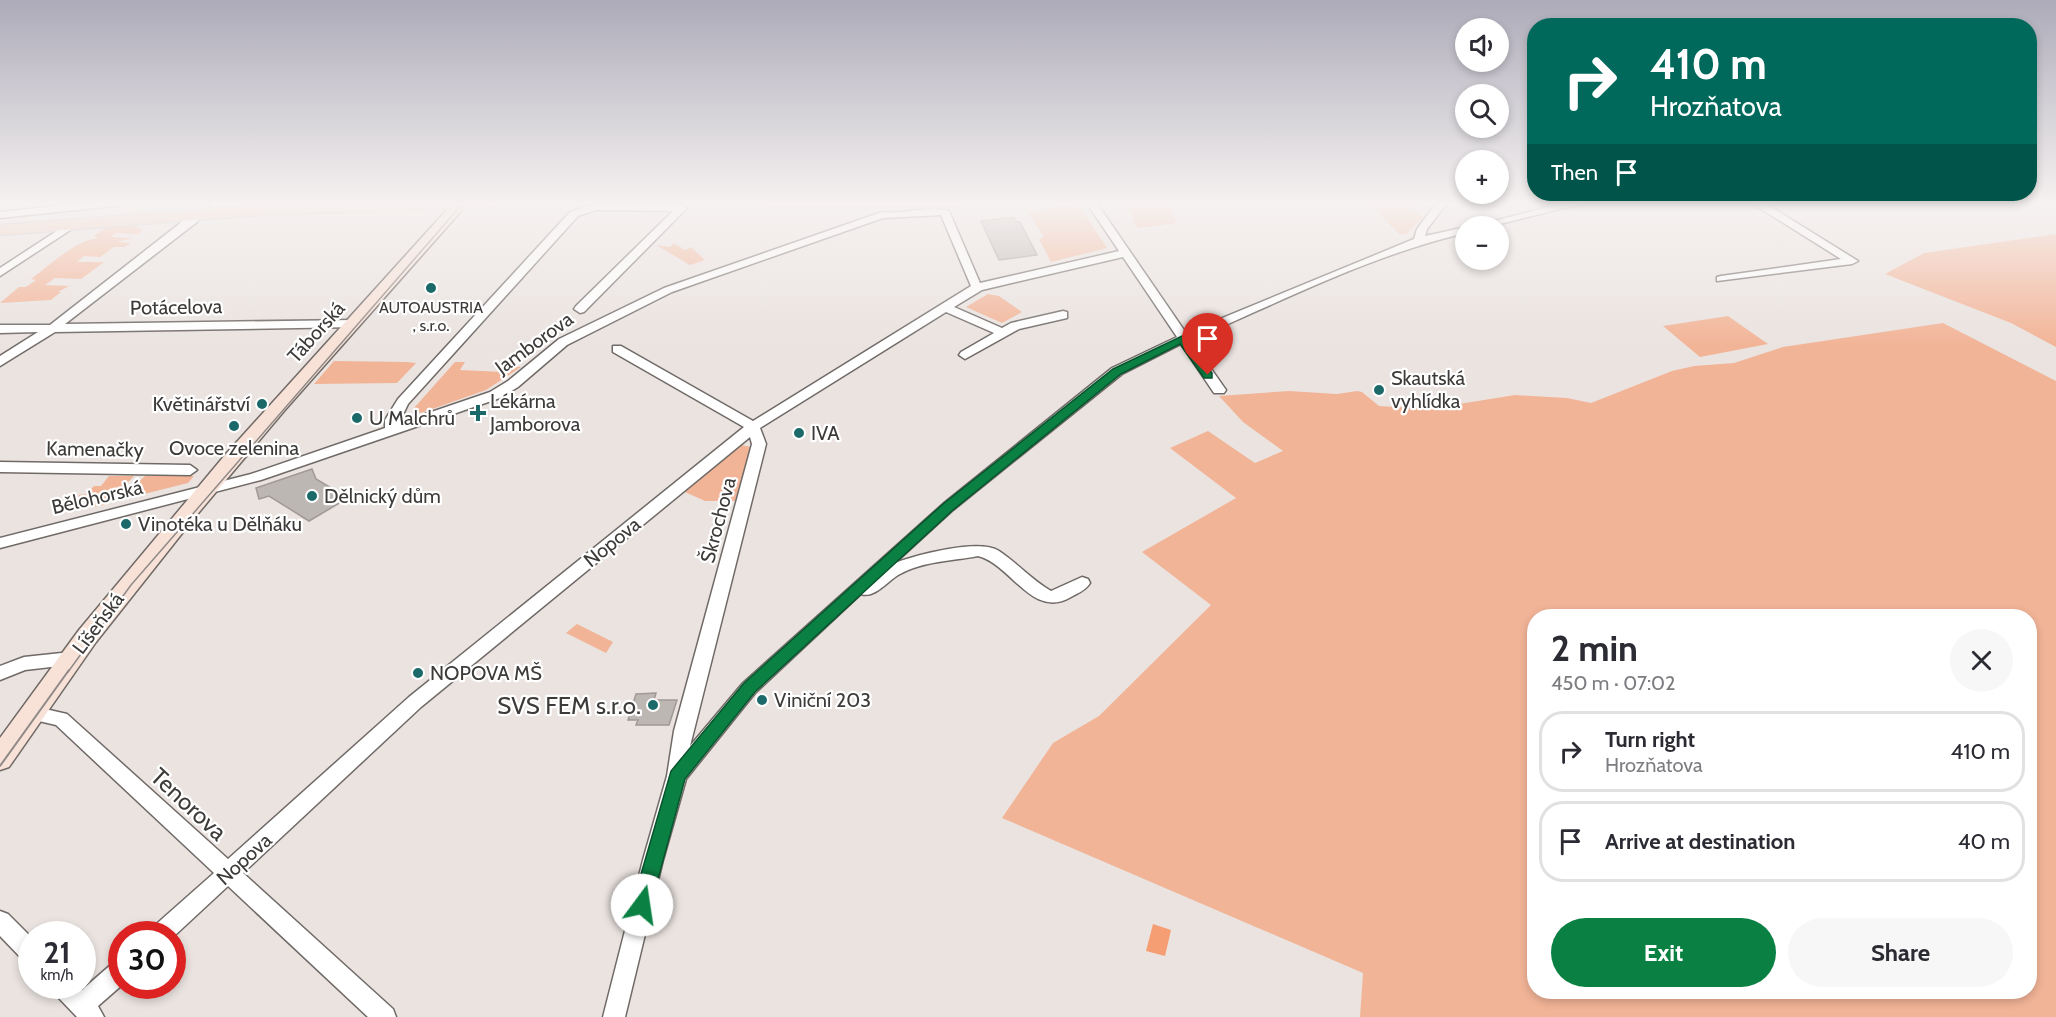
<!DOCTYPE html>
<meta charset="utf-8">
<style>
body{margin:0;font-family:Cabin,sans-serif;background:#f7f7f7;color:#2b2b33;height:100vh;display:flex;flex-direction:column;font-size:22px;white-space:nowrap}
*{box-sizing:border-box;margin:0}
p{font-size:20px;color:#7c7c81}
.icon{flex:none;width:33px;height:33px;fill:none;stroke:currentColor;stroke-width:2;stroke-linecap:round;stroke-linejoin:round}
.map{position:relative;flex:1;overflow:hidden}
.sheet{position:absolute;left:1527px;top:609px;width:510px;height:390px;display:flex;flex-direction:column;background:#fff;border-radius:24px;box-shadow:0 3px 9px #0003}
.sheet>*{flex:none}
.top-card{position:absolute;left:1527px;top:18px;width:510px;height:183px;border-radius:24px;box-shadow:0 3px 9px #0003;background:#00695c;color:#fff;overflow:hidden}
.buttons{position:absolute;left:1455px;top:18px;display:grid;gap:12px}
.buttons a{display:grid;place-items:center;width:54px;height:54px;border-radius:50%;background:#fff;box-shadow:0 3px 9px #0003;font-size:30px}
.speed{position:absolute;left:18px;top:921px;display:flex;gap:12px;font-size:30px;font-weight:700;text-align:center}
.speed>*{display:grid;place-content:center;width:78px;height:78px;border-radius:50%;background:#fff;box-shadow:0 3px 9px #0003;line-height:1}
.speed small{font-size:15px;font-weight:400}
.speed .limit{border:9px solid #d22;background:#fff;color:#111}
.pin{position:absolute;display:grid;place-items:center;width:51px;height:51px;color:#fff;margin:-62px -26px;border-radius:50% 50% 50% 0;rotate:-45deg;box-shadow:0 0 6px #0007}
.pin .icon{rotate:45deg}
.me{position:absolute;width:66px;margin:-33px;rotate:14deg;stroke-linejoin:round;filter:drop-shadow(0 0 4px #0008)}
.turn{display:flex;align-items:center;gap:21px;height:126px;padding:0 24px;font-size:27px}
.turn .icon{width:78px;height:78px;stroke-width:2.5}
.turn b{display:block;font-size:42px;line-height:51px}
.then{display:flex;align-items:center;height:57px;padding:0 24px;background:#0003;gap:12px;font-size:22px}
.round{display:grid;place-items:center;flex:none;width:63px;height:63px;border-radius:32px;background:#f7f7f7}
.overview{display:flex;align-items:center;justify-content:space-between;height:102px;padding:0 24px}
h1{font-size:36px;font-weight:700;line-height:45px}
.primary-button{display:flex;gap:12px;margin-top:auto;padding:12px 24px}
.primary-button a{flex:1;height:69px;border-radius:36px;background:#0b8043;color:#fff;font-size:24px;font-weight:700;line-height:69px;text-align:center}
.primary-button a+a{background:#f7f7f7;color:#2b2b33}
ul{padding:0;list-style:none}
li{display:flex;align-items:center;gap:18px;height:81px;margin:0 12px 9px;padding:0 12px;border:3px solid #e1e1e2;border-radius:24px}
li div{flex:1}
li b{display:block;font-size:22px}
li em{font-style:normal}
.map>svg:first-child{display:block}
.green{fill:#f2b497;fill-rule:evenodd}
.water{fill:#f69e73}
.building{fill:#bdb7b4;stroke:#a09a97;stroke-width:1.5}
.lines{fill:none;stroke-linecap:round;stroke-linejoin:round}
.street-casing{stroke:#706a67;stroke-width:3}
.secondary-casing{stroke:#706a67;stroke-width:3}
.primary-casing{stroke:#c1c0c0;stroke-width:3}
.street{fill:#fff;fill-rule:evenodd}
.secondary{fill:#f8e2d7;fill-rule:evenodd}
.primary{fill:#f0c5b0;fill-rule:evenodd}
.tram-far1{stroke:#8f8a88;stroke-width:1.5}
.tram{stroke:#8f8a88;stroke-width:2}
.route{fill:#0b8043;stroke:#07532c;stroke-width:1.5}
.poi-dot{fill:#1c696a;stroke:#fff;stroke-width:2}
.labels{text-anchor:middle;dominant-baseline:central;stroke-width:4.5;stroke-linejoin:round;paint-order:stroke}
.far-poi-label{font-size:16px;fill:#3d3b39;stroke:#fff}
.street-label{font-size:20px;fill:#3d3b39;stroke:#fff}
.poi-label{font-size:20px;fill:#3d3b39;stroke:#fff;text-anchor:start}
.near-poi-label{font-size:24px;fill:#3d3b39;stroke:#fff;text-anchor:end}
.near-street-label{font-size:24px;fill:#3d3b39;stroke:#fff}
</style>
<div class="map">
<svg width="2056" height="1017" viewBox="0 0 2056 1017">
<rect width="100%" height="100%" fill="#eae3e0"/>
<path class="green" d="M1119,202H1167L1177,223L1138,228L1132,220H1135L1130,212L1132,211H1128Z
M1368,202H1406L1423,218L1406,234H1399Z
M1078,204L1107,248L1051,262L1039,239L1044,237L1027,211Z
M141,224L136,228L143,229L139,234L116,233L111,237L133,238L117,242L131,243L124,247H114L100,257L84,256L77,262H104L81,279L55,278L45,285L69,286L58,292H61L51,300L0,303L19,287H26L36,280L31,279C46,268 78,239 95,239L97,237L93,236L111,225Z
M2056,234V347L2011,323L1885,274L1924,253Z
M674,243L685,250L691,247L705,260L690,265L656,245L670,247Z
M988,294L999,296L1022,312L1002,323L966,307Z
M1728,316L1768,344L1700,357L1663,326Z
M1943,323L2056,381V1017H1360L1363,973L1002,818L1053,743L1099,716L1211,605L1142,552L1236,498L1170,448L1208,431L1255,463L1283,451L1243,422L1219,396L1289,391L1337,394L1357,391L1362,392L1379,406L1428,409L1515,395L1567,398L1591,403L1672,371L1694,366L1734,363L1783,347ZM1534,616H2030V992H1534Z
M334,361L406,362L416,363L397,383L314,384Z
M455,362H465L460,370L503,372L511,366L521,367L486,390L421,413L416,412L414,408Z
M741,445L752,447L740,501H705L685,492Z
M109,476H134L107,504L94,507L96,497L78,499L79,495L86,494L94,486H101Z
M145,476H194L188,483L120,500Z
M577,624L613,642L606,653L566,633Z"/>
<path class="water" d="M1153,924L1171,930L1165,956L1146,951Z"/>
<path class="building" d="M1014,217L1016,222H1020L1037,255L999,260L981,221Z
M312,469L316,479L348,498L309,521L269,496L259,499L256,488Z
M656,693L654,700H677L669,725H636L638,720H628L636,694Z"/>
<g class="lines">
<defs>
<path id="street" d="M91,202H129L124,205L0,218V212Z
M213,202H224L216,209L211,206Z
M1086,202H1096L1186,333L1414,239L1417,229L1437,202H1448L1427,229L1425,236L1466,227V233C1370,255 1281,302 1191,340L1226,390L1224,393H1214L1181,344L1122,374L953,510L895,563C916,555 979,538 999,551C1017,563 1032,580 1051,591L1082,577L1088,579L1090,583C1086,590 1078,593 1071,597C1032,620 1011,564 978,556C953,561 923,561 900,574C888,580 875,599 861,594L755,693L686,779L663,860L625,1017H603L643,860L667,776L674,731L752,444L750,437L421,707L243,873L393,1009L396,1017H368L228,886L172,938V934H150L153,927L214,873L56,725L26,718L23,713L26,708L32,706L67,714L228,859L409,697L744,427L613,352V346H621L753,421L971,286L941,215L883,218L672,292L567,345L518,387L500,398L261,480L0,548V538L251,474L385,428V420L398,399L570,212L595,204L682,205L687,208L584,312L580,313L574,309L576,306L673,211L596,210L578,216L408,404L399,423L490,392L508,381L559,339L664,288L882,212C905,215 926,205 949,211L980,283L1119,251ZM1123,257L1177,337L1112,368L943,504L743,683L690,746L766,444L760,428L946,312L994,333L961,352L959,355L965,359L1019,329L1067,318V312L1063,311L1011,323L1002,328L954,307L982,290Z
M1568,202H1588L1492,226H1475Z
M1750,202H1763L1858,261L1852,264L1717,281V277L1721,276L1841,259Z
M197,210L202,213L197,222L65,324L353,320L357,321V327L55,332L0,366V356L38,332L0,333V325H50Z
M72,221L81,223L0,276V268Z
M0,462L190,465L197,470L190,475L0,472Z
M71,652L77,654L80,659L77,664L25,670L0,680V666L24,657Z
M0,911L8,914L32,938V964L24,961L0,936Z
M122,960V985L98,1006L104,1017H77L55,994L52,986H78L82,990L114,962Z"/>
<path id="secondary" d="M454,202H469L284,411L195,517L96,642L9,767L0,770V738L79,630L225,455Z"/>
<path id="primary" d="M336,202H502L494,207L258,215L0,235V225L258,205Z
M752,202H970L962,207H760Z"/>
</defs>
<use href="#street" class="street-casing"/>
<use href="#secondary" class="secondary-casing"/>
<use href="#primary" class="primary-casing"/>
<use href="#street" class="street"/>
<use href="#secondary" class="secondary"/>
<use href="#primary" class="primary"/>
<path class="tram-far1" d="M68,672L131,585L464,202"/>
<path class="tram" d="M0,766L69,670"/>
</g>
<linearGradient id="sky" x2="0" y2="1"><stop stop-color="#adabb9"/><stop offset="0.59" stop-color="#f6f2f1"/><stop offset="1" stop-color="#f6f2f1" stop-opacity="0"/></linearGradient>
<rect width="2056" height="345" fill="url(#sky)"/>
<path class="route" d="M1182,336L1186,337L1212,373V378H1204L1180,344L1121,374L953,510L755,692L685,779L651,905L648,911L642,914L635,911L632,905L671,771L744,683L943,504L1113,369Z"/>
<g class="poi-dot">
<circle cx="431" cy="288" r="6"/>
<circle cx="1379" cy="390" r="6"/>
<circle cx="262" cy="404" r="6"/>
<path d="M475 404h6v6h6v6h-6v6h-6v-6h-6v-6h6z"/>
<circle cx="357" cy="418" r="6"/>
<circle cx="234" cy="426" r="6"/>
<circle cx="799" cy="433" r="6"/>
<circle cx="312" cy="496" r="6"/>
<circle cx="126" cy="524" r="6"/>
<circle cx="418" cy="673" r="6"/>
<circle cx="762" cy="700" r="6"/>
<circle cx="653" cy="705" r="6"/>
</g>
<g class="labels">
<g class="far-poi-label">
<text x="431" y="307">AUTOAUSTRIA<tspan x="431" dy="18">, s.r.o.</tspan></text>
</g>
<g class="street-label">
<text transform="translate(176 307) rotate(-1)">Potácelova</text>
<text transform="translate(316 332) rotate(-48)">Táborská</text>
<text transform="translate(534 343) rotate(-36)">Jamborova</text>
<text transform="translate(95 449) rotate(1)">Kamenačky</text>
<text transform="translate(97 497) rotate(-13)">Bělohorská</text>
<text transform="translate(718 520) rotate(-75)">Škrochova</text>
<text transform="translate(612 542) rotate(-39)">Nopova</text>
<text transform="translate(98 623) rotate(-53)">Líšeňská</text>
<text transform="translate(244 859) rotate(-42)">Nopova</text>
</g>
<g class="poi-label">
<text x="1391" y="378">Skautská<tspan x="1391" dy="23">vyhlídka</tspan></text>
<text x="490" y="401">Lékárna<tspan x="490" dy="23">Jamborova</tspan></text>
<text x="250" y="404" text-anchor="end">Květinářství</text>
<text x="369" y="418">U Malchrů</text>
<text x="811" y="433">IVA</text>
<text x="234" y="448" text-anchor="middle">Ovoce zelenina</text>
<text x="324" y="496">Dělnický dům</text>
<text x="138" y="524">Vinotéka u Dělňáku</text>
<text x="430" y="673">NOPOVA MŠ</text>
<text x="774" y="700">Viniční 203</text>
</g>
<g class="near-poi-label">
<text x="641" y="705">SVS FEM s.r.o.</text>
</g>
<g class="near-street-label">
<text transform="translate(189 804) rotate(43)">Tenorova</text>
</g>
</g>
</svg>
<div class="buttons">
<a><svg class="icon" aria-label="sound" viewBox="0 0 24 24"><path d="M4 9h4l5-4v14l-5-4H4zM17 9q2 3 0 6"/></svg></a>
<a><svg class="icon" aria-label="search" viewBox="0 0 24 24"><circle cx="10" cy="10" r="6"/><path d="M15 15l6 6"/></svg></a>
<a>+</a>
<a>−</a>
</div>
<div class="speed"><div>21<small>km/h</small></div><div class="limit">30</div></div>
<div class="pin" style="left:1208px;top:375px;background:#d93025"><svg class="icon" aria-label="arrive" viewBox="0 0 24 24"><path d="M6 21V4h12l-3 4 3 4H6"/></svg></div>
<svg class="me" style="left:642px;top:905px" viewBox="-20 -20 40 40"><circle r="19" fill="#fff"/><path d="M0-13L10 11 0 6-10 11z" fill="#0b8043"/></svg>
<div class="top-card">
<div class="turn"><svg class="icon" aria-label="right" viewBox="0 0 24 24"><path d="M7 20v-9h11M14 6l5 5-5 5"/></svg><div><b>410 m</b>Hrozňatova</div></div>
<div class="then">Then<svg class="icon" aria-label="arrive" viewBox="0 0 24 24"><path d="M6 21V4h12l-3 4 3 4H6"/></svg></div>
</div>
<section class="sheet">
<div class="overview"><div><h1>2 min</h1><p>450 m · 07:02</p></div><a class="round"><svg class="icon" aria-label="close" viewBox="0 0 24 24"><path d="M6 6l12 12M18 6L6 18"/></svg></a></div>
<ul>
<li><svg class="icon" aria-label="right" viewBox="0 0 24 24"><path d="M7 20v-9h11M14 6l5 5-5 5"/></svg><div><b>Turn right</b><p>Hrozňatova</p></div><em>410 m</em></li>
<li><svg class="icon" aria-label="arrive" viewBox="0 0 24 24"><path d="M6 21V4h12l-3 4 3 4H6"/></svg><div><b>Arrive at destination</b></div><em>40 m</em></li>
</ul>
<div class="primary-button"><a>Exit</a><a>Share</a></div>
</section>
</div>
